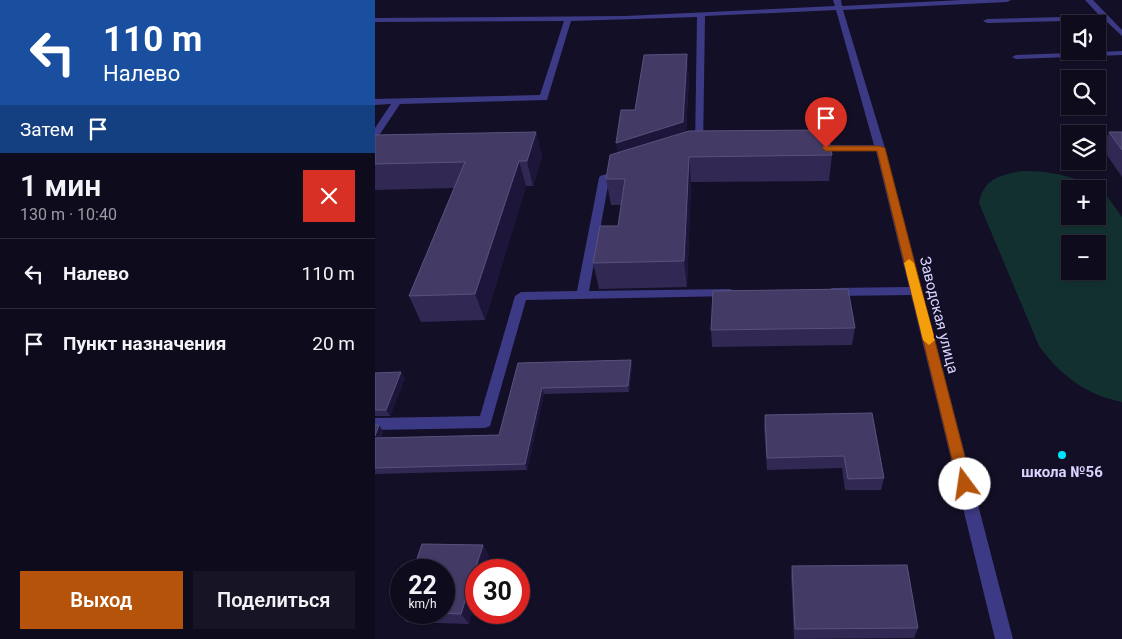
<!DOCTYPE html>
<html lang="ru">
<meta charset="utf-8">
<style>
body{margin:0;font-family:Roboto,sans-serif;background:#171425;color:#f1f3f6;height:100vh;display:flex;flex-direction:column;font-size:19px;white-space:nowrap}
*{box-sizing:border-box;margin:0}
p{font-size:16px;color:#9b9ba3}
.icon{flex:none;width:28px;height:28px;fill:none;stroke:currentColor;stroke-width:2;stroke-linecap:round;stroke-linejoin:round}
.map{position:relative;flex:1;overflow:hidden}
.sheet{display:flex;flex-direction:column;background:#0e0b1c;width:375px}
.sheet>*{flex:none}
.top-card{background:#1a4fa0;color:#fff;overflow:hidden}
.controls{position:absolute;left:686px;top:15px;display:grid;gap:10px}
.controls a{display:grid;place-items:center;width:45px;height:45px;border-radius:0px;background:#0e0b1c;box-shadow:0 1px 4px #0004,0 0 0 1px #2e2b3b;font-size:25px}
.speed{position:absolute;left:15px;top:559px;display:flex;gap:10px;font-size:25px;font-weight:700;text-align:center}
.speed>*{display:grid;place-content:center;width:65px;height:65px;border-radius:50%;background:#0e0b1c;box-shadow:0 1px 4px #0004,0 0 0 1px #2e2b3b;line-height:1}
.speed small{font-size:12px;font-weight:400}
.speed .limit{border:8px solid #d22;background:#fff;color:#111}
.pin{position:absolute;display:grid;place-items:center;width:42px;height:42px;color:#fff;margin:-51px -21px;border-radius:50% 50% 50% 0;rotate:-45deg;box-shadow:0 0 5px #0007}
.pin .icon{rotate:45deg}
.me{position:absolute;width:55px;margin:-28px;rotate:346deg;stroke-linejoin:round;filter:drop-shadow(0 0 4px #0008)}
.turn{display:flex;align-items:center;gap:18px;height:105px;padding:0 20px;font-size:22px}
.turn .icon{width:65px;height:65px;stroke-width:2.5}
.turn b{display:block;font-size:35px;line-height:42px}
.then{display:flex;align-items:center;height:48px;padding:0 20px;background:#0003;gap:10px;font-size:19px}
.round{display:grid;place-items:center;flex:none;width:52px;height:52px;border-radius:0px;background:#171425}
.head{display:flex;align-items:center;justify-content:space-between;height:85px;padding:0 20px}
h1{font-size:30px;font-weight:600;line-height:38px}
.button{display:flex;gap:10px;margin-top:auto;padding:10px 20px}
.button a{flex:1;height:58px;border-radius:0px;background:#b45309;color:#fff;font-size:20px;font-weight:600;line-height:58px;text-align:center}
.button a+a{background:#171425;color:#f1f3f6}
ul{padding:0;list-style:none}
li{display:flex;align-items:center;gap:15px;height:70px;padding:0 20px;border-top:1px solid #2e2b3b}
li div{flex:1}
li b{display:block;font-size:19px}
li em{font-style:normal}
main{display:flex;flex:1;min-height:0}
.map>svg:first-child{display:block}
.green{fill:#12302f;fill-rule:evenodd}
.lines{fill:none;stroke-linecap:round;stroke-linejoin:round}
.minor{fill:#3d3a85;fill-rule:evenodd}
.wall{fill:#312854}
.shaded-wall{fill:#1d163a}
.building{fill:#433a66;stroke:#5a527e}
.route{fill:#b45309;stroke:#753606}
.slow{fill:#f59e0b}
.poi-dot{fill:#00e5ff;stroke:#130f26;stroke-width:2}
.labels{text-anchor:middle;dominant-baseline:central;stroke-width:4.5;stroke-linejoin:round;paint-order:stroke}
.street-label{font-size:15px;fill:#d9d4ff;stroke:#130f26}
.poi-label{font-size:15px;font-weight:bold;fill:#d9d4ff;stroke:#130f26}
</style>
<main>
<section class="sheet">
<div class="top-card">
<div class="turn"><svg class="icon" aria-label="left" viewBox="0 0 24 24"><path d="M17 20v-9H6M10 6l-5 5 5 5"/></svg><div><b>110 m</b>Налево</div></div>
<div class="then">Затем<svg class="icon" aria-label="arrive" viewBox="0 0 24 24"><path d="M6 21V4h12l-3 4 3 4H6"/></svg></div>
</div>
<div class="head"><div><h1>1 мин</h1><p>130 m · 10:40</p></div><a class="round" style="background:#d93025;color:#fff"><svg class="icon" aria-label="close" viewBox="0 0 24 24"><path d="M6 6l12 12M18 6L6 18"/></svg></a></div>
<ul>
<li><svg class="icon" aria-label="left" viewBox="0 0 24 24"><path d="M17 20v-9H6M10 6l-5 5 5 5"/></svg><div><b>Налево</b></div><em>110 m</em></li>
<li><svg class="icon" aria-label="arrive" viewBox="0 0 24 24"><path d="M6 21V4h12l-3 4 3 4H6"/></svg><div><b>Пункт назначения</b></div><em>20 m</em></li>
</ul>
<div class="button"><a>Выход</a><a>Поделиться</a></div>
</section>
<div class="map">
<svg width="747" height="639" viewBox="0 0 747 639">
<rect width="100%" height="100%" fill="#130f26"/>
<path class="green" d="M647,171C673,171 699,175 721,189H695V216H722L723,189L732,196L747,217V402C711,395 685,375 664,346L604,203C609,178 625,175 647,171ZM695,244H722V271H695Z"/>
<g class="lines">
<path class="minor" d="M458,0H466L467,6L587,0H636L632,2L468,10L510,148L638,639H620L536,295L457,296L451,292L457,288L534,287L501,151H438L433,148L438,145H499L461,10L330,16L328,150H322L320,148L322,17L196,21L172,100L25,104L3,137L0,138V128L16,104L0,105V99L165,95L189,21L0,22V18L250,16L460,6Z
M710,0H718L747,30V36L730,20L612,23L608,21L612,19L725,16Z
M747,51V55L641,59L637,57L641,55Z
M247,170L251,171V175L234,180L214,291L354,289L358,290L360,293L358,296L151,300L115,426L110,428L0,430V418L105,416L140,296L146,292L202,291L224,178L225,176Z"/>
</g>
<path class="wall" d="M314,77L311,132L457,155L454,181L316,182L312,287L224,289L218,263L243,226L247,205H236L231,179L260,110Z
M161,132L167,157L158,186H151L110,320L46,322L34,296L79,188L0,190V135Z
M734,132H747V177L727,148Z
M480,328L477,345L337,347L336,330Z
M256,360L257,367L254,392L169,394L152,470L0,474V425H4L8,432L6,438L124,435L143,363Z
M0,373L30,378L15,416H0Z
M497,413L509,478L506,490H470L467,468L392,470L389,427L390,415Z
M108,545L114,556L110,570H101L94,624L31,622L22,612Z
M417,566L543,628L539,638L419,639L416,576Z"/>
<path class="shaded-wall" d="M312,54L314,77L310,147L244,168L241,143Z
M161,132L167,157L158,186L152,161Z
M314,157L316,182L312,287L309,261Z
M144,161L151,186L110,320L100,294Z
M256,360L257,367L254,392L253,386Z
M26,372L30,378L15,416L11,410Z
M167,388L169,394L152,470L150,464Z
M4,425L8,432L3,444L0,439V436Z
M108,545L114,556L110,570H101V599L94,624L86,614Z"/>
<path class="building" d="M312,54L308,122L241,143L246,110H260L269,55Z
M452,130L457,155L314,157L309,261L218,263L225,226H243L250,179H231L235,155L314,131Z
M161,132L152,161H144L100,294L34,296L90,162L0,164V135Z
M734,132H747V150Z
M473,289L480,328L336,330L338,291Z
M256,360L253,386L167,388L150,464L0,468V438L124,435L143,363Z
M26,372L11,410H0V373Z
M497,413L509,478L473,479L469,456L392,458L390,415Z
M0,425H4L0,436Z
M47,544L108,545L86,614L39,612H69V570H38Z
M532,565L543,628L420,629L417,566Z
M26,601V612H22Z"/>
<path class="route" d="M448,146H505L510,148L597,484L595,489L590,491L585,489L583,484L502,151H451L447,148Z"/>
<path class="slow" d="M534,259L539,263L560,340L554,345L548,340L529,263Z"/>
<circle class="poi-dot" cx="687" cy="455" r="5"/>
<g class="labels">
<g class="street-label">
<text transform="translate(564 315) rotate(76)">Заводская улица</text>
</g>
<g class="poi-label">
<text x="687" y="472">школа №56</text>
</g>
</g>
</svg>
<div class="controls">
<a><svg class="icon" aria-label="sound" viewBox="0 0 24 24"><path d="M4 9h4l5-4v14l-5-4H4zM17 9q2 3 0 6"/></svg></a>
<a><svg class="icon" aria-label="search" viewBox="0 0 24 24"><circle cx="10" cy="10" r="6"/><path d="M15 15l6 6"/></svg></a>
<a><svg class="icon" aria-label="layers" viewBox="0 0 24 24"><path d="M12 4l9 5-9 5-9-5zM3 14l9 5 9-5"/></svg></a>
<a>+</a>
<a>−</a>
</div>
<div class="speed"><div>22<small>km/h</small></div><div class="limit">30</div></div>
<div class="pin" style="left:451px;top:148px;background:#d93025"><svg class="icon" aria-label="arrive" viewBox="0 0 24 24"><path d="M6 21V4h12l-3 4 3 4H6"/></svg></div>
<svg class="me" style="left:590px;top:484px" viewBox="-20 -20 40 40"><circle r="19" fill="#fff"/><path d="M0-13L10 11 0 6-10 11z" fill="#b45309"/></svg>
</div>
</main>
